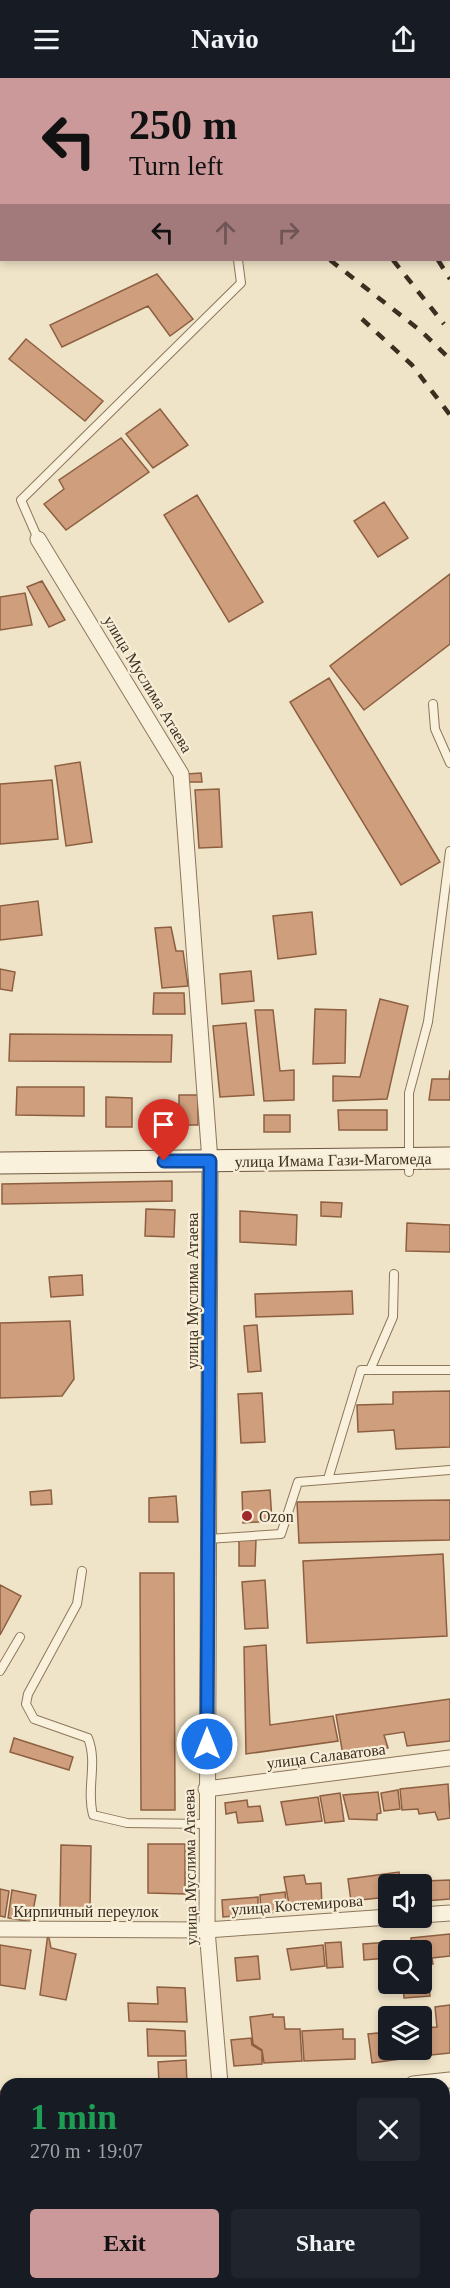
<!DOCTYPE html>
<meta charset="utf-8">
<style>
body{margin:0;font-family:"Times New Roman",serif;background:#20242c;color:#f1f3f6;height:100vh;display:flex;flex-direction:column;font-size:22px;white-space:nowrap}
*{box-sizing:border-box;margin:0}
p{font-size:20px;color:#9ea1a6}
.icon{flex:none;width:33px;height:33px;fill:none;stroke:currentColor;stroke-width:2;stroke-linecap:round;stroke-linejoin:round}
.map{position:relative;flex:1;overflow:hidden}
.sheet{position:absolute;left:0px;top:2000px;width:450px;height:212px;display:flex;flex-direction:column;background:#171b24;border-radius:18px 18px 0 0;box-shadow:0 3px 9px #0003}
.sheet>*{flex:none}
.hud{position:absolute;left:0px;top:0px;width:450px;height:183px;box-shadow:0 3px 9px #0003;background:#cc999b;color:#111;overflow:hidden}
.controls{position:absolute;left:378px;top:1796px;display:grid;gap:12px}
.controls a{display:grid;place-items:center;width:54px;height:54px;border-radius:6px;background:#171b24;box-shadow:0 3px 9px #0003;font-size:30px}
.pin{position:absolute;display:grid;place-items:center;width:51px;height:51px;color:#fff;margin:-62px -26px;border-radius:50% 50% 50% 0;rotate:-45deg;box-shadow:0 0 6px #0007}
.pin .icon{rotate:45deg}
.me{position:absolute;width:66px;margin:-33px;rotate:0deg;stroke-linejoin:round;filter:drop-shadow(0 0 4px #0008)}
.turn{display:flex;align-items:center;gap:21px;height:126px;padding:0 30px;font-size:27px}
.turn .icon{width:78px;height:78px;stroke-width:2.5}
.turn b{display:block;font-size:42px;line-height:51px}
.lanes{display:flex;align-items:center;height:57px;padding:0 30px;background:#0003;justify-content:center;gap:30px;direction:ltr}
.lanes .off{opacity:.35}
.round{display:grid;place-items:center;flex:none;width:63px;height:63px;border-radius:6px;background:#20242c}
.head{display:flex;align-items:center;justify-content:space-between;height:102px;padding:0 30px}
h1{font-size:36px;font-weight:700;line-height:45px;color:#1e9e55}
.action{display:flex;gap:12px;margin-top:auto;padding:12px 30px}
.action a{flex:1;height:69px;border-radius:6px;background:#cc999b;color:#111;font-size:24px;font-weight:700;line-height:69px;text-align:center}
.action a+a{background:#20242c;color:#f1f3f6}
header{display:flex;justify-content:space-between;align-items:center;height:78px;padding:0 30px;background:#171b24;font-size:27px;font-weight:700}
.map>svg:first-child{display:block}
.building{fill:#cf9f7d;stroke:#8d5f41;stroke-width:1.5}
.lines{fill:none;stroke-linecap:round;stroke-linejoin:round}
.service-casing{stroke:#8d765c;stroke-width:10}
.minor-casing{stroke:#8d765c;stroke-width:17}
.secondary-casing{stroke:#6f573f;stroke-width:23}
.service{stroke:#faf1dc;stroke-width:8}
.minor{stroke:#faf1dc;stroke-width:15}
.secondary{stroke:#faf1dc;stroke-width:21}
.rail{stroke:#3d2e20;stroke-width:4.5;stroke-dasharray:10 10;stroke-linecap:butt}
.route-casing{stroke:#114b97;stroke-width:15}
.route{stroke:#1a73e8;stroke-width:10}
.poi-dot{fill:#9e2a2b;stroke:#f7eed8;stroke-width:2}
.labels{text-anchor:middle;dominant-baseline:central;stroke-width:4.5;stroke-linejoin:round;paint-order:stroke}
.street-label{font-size:16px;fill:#3d2e20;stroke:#f7eed8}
.poi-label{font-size:16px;fill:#3d2e20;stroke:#f7eed8;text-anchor:start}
</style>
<header><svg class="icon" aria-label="menu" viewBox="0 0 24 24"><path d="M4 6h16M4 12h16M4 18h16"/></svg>Navio<svg class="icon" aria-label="share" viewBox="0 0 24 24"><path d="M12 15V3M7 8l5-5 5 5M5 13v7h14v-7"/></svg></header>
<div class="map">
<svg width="450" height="2210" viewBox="0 0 450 2210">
<rect width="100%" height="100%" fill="#f0e4c8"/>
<path class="building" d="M2,25V99L0,102V29Z
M157,196L193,241L170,258L148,228L62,269L50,247Z
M26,261L103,323L85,343L9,281Z
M160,331L188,367L153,390L126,356Z
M121,360L149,394L66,452L44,426L64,411L59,402Z
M197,417L263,524L229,544L164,437Z
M384,424L408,460L378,479L354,443Z
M450,496V566L364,632L330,588Z
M42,503L65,542L49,549L27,509Z
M25,515L32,547L0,552V519Z
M329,600L440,784L401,807L290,624Z
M80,684L92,764L66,768L55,688Z
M201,695L202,704H188L187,696Z
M52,702L58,761L0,766V706Z
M219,711L222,769L199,770L195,712Z
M38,823L42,857L0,862V828Z
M312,834L316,876L278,881L273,838Z
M171,849L176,873H183L188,908L162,910L155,850Z
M0,891L15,894L12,913L0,911Z
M251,893L254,923L222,926L220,896Z
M154,915H184L185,936H153Z
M380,921L408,928L387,1021L333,1023V998L360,999Z
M315,931L346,932L345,985L313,986Z
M255,932H273L280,993L294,992V1022L264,1023Z
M246,945L254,1017L220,1019L213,948Z
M10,956L172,957L171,984L9,983Z
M450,992V1022H429L432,1001H449Z
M17,1009H84V1038L16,1037Z
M179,1017H198V1047H179Z
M106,1019L132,1020V1049H106Z
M338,1032H387V1052H339Z
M264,1037H290V1054H264Z
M172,1103V1123L2,1126V1106Z
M321,1124L342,1125L341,1139L321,1138Z
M146,1131L175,1132L174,1159L145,1158Z
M240,1133L297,1137L296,1167L240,1164Z
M407,1145L450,1147V1174L406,1173Z
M82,1197L83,1217L51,1219L49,1199Z
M352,1213L353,1236L256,1239L255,1216Z
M70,1243L74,1301L62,1318L0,1320V1245Z
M257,1247L261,1293L248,1294L244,1248Z
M450,1313V1369L396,1371L394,1352L358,1354L357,1327L393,1326V1314Z
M262,1315L265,1364L241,1365L238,1316Z
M51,1412L52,1426L31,1427L30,1414Z
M270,1412L272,1443L243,1445L242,1414Z
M176,1418L178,1444H149V1420Z
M450,1422V1462L299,1465L297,1424Z
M239,1461L256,1462L255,1488H239Z
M443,1476L447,1558L307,1565L303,1483Z
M140,1495H174L175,1732H141Z
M265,1502L268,1550L245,1551L242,1504Z
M0,1507L21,1518L0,1557Z
M266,1567L270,1647L333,1638L338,1663L246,1676L244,1569Z
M450,1621V1663L407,1668L404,1654L384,1657L388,1670L343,1677L336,1637Z
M14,1660L73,1679L69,1692L10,1674Z
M448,1706L450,1740L438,1742L435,1734L419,1736L418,1731L402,1732L400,1711Z
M398,1712L400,1731L384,1733L381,1715Z
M378,1714L381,1735L377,1736V1742L349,1741L343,1717Z
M340,1715L344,1743L325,1745L320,1718Z
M318,1719L322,1743L286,1747L281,1724Z
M247,1722L248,1729L260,1728L263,1743L238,1745L236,1734L226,1736L225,1725Z
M148,1766H185V1816L148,1815Z
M61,1767L91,1768L90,1831L60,1830Z
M399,1794L401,1806H388V1819L351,1823L348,1801Z
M304,1797L306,1806L321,1805L322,1829L290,1832L284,1799Z
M450,1802V1821L425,1823V1803Z
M0,1811L9,1813L5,1839L0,1838Z
M12,1812L36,1817L31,1844L8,1840Z
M285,1814L287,1833L261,1836L260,1817Z
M258,1819V1836L223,1839L222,1822Z
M48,1855L51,1870L76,1876L66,1922L40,1917Z
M450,1856V1878L432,1880L433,1886L422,1887V1872H412L411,1860Z
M341,1864L343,1889L327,1890L325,1865Z
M390,1864L388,1880L364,1882L363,1866Z
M0,1867L31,1872L25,1911L0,1907Z
M323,1867L325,1888L291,1892L287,1871Z
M258,1878L260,1901L237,1903L235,1880Z
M428,1897L430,1918L404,1920L403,1905H422V1898Z
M157,1909L185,1910L187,1944L129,1943L128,1925L158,1926Z
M450,1927V1975L412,1979L411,1971H422V1950L437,1949L435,1929Z
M273,1936V1939H284L285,1951H300L302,1983L264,1985L262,1972L253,1966L250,1939Z
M147,1951L185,1953L186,1978H148Z
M343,1951V1961H355V1981L304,1983L302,1953Z
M388,1954V1971H401L400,1981L372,1985L368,1956Z
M251,1960L252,1967L262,1973V1986L234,1988L231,1962Z
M186,1982L187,2006H159L158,1984Z
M0,2013L6,2014V2041L0,2040Z
M450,2021V2050L444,2051V2022Z
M0,2102L6,2103V2126L0,2125Z
M444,2139H450V2158L444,2159Z
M444,2191H450V2210H436L435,2205H444Z
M91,2205H118L117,2210H90Z
M127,2205H151V2210H127Z
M189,2205H228V2210H189Z
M249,2205H281V2210H249Z
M283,2205H319V2210H283Z
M339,2205H361V2210H340Z
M364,2205H398V2210H364Z
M401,2205H433L434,2210H401Z"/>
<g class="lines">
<defs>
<path id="service" d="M94,0L95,2
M38,461L21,422L241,205L238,182
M433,626L435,651L450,685
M409,1094V1015L428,944L450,773
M370,1292L393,1239L394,1196
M328,1401L361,1292H450
M208,1461L281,1456L298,1404L450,1392
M82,1493L77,1526L28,1616L26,1626L34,1641L88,1660C98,1685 86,1711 93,1737L127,1745L207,1746
M0,1593L20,1559"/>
<path id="minor" d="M437,0L438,2
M448,19L450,21
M38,461L181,696L210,1083L207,1852L220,2006
M206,1711L450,1680
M422,1837L450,1835
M0,1851L207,1852L389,1839
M413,2006L450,2002
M0,2083H6
M444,2178L450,2177"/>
<path id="secondary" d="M0,1085L450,1080"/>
</defs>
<use href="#service" class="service-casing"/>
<use href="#minor" class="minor-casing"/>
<use href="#secondary" class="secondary-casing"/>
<use href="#service" class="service"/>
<use href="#minor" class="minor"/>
<use href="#secondary" class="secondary"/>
<path class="rail" d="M149,0L150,2
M276,0L277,2
M324,0L325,2
M330,182L421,253L450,281
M393,182L444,246
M438,182L450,201
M362,241L412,287L450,337"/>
</g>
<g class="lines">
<defs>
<path id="route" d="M164,1083H210L207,1666"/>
</defs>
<use href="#route" class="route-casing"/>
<use href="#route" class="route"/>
</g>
<circle class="poi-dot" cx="247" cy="1438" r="6"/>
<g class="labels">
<g class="street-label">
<text transform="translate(148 606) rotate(59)">улица Муслима Атаева</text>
<text transform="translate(333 1082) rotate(-1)">улица Имама Гази-Магомеда</text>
<text transform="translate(192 1213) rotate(-90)">улица Муслима Атаева</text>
<text transform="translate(326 1678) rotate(-7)">улица Салаватова</text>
<text transform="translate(190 1789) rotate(-91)">улица Муслима Атаева</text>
<text transform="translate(297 1827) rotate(-4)">улица Костемирова</text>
<text x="86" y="1833">Кирпичный переулок</text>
</g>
<g class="poi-label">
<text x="259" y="1438">Ozon</text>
</g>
</g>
</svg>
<div class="controls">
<a><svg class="icon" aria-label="sound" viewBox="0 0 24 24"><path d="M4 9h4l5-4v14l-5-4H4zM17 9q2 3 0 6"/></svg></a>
<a><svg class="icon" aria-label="search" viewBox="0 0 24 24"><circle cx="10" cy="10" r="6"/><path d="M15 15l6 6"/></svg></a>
<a><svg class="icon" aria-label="layers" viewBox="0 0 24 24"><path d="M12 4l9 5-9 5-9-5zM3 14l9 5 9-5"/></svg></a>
</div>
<div class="pin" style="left:164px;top:1083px;background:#d93025"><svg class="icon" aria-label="arrive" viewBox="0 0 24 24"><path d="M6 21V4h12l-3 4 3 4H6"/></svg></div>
<svg class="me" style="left:207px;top:1666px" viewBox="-20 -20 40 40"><circle r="17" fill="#1a73e8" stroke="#fff" stroke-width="3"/><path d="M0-11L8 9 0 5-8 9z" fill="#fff"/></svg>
<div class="hud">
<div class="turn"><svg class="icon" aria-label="left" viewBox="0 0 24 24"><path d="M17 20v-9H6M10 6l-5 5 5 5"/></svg><div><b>250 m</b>Turn left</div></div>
<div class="lanes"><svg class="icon" aria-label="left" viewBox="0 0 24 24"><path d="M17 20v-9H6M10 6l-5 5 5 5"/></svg><svg class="icon off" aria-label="ahead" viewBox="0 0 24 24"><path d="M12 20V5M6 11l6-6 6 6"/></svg><svg class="icon off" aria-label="right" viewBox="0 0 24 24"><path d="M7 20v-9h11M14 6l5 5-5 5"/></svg></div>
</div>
<section class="sheet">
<div class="head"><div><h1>1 min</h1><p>270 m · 19:07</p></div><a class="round"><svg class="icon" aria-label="close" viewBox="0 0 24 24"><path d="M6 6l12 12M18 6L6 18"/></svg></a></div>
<div class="action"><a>Exit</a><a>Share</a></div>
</section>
</div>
